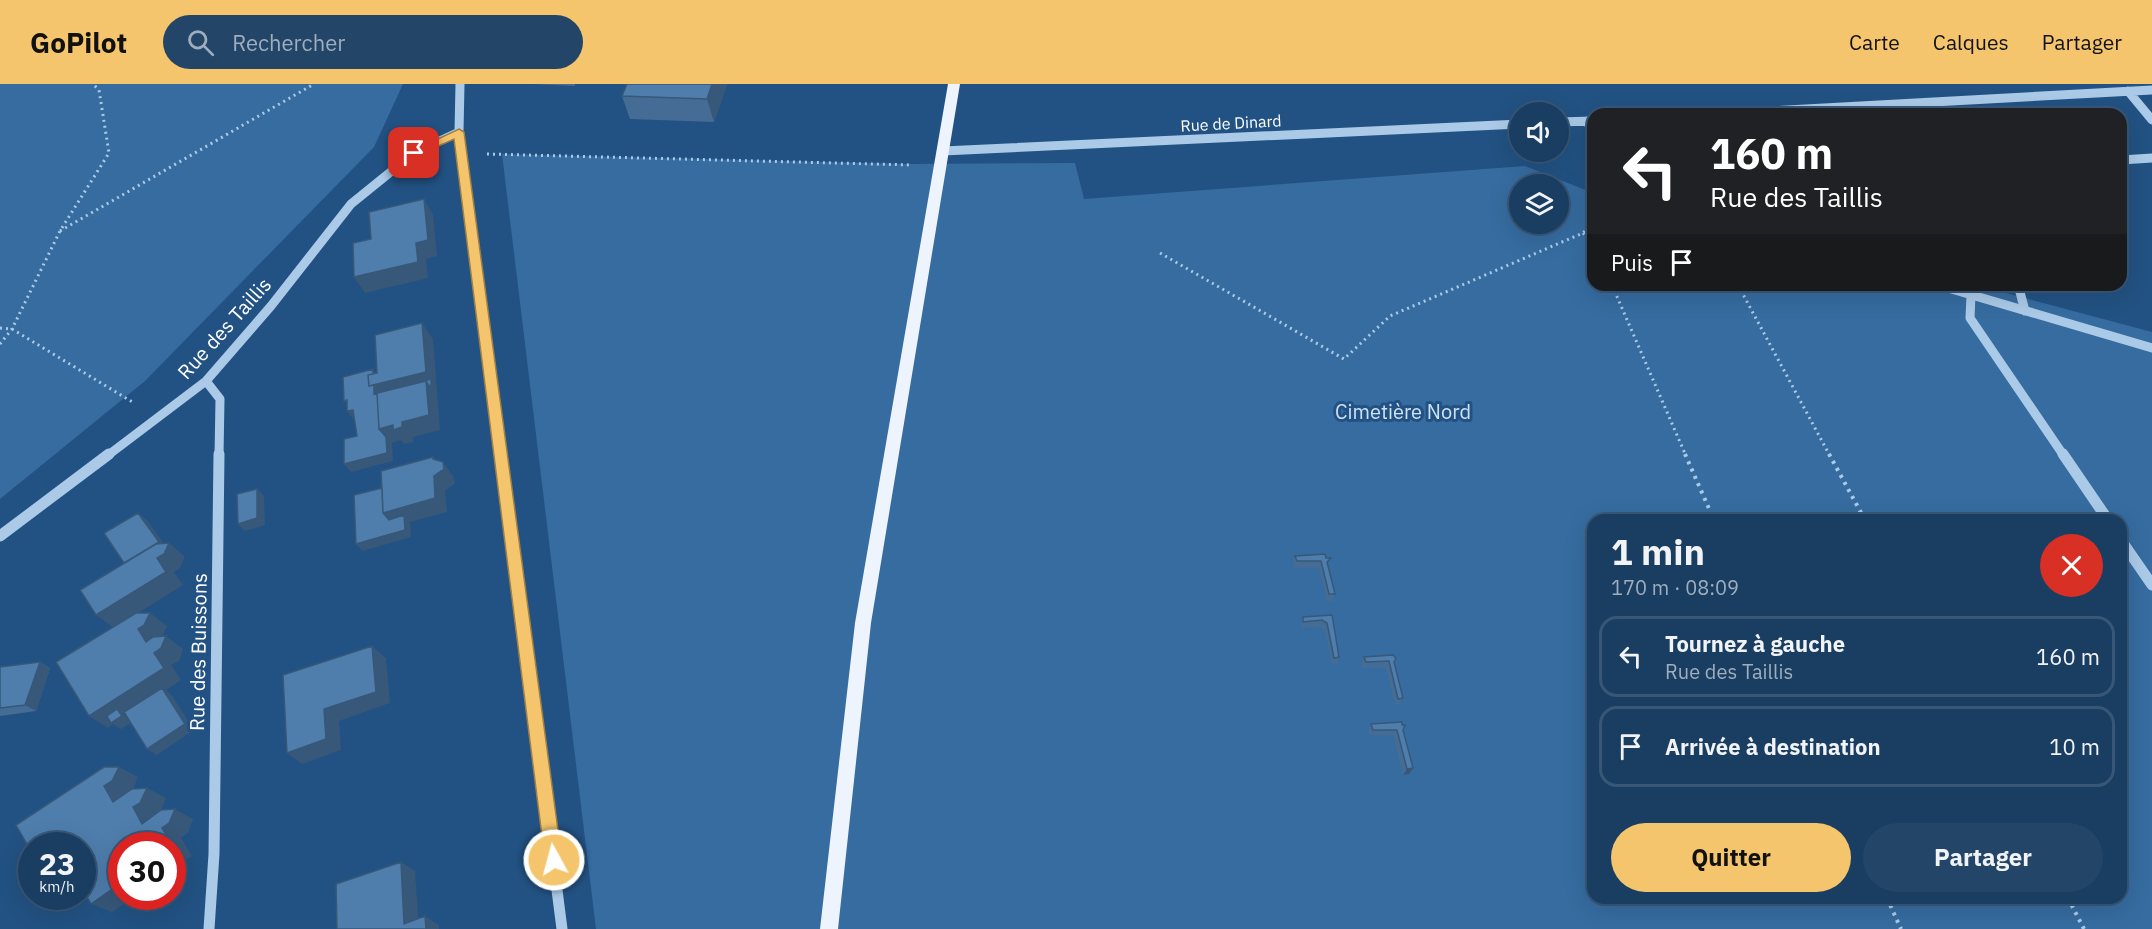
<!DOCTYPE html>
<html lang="fr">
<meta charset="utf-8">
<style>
body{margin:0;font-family:"IBM Plex Sans",sans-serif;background:#234568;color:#f1f3f6;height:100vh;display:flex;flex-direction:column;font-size:22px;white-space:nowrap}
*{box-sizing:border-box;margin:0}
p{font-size:20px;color:#9faebe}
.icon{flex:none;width:33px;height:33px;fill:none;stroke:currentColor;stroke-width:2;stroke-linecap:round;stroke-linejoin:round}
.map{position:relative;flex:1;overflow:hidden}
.drawer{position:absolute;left:1587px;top:430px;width:540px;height:390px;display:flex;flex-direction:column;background:#1a3e62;border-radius:18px;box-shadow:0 6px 24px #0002,0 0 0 2px #385777}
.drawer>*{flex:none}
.hud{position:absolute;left:1587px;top:24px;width:540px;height:183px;border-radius:18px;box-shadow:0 6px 24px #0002,0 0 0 2px #385777;background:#202124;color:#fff;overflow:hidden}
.fabs{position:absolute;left:1509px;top:18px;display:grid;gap:12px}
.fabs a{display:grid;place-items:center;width:60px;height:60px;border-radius:50%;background:#1a3e62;box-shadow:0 6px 24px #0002,0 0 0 2px #385777;font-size:30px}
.speed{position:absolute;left:18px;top:748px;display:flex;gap:12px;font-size:30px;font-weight:700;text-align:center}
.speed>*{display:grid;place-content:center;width:78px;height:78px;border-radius:50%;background:#1a3e62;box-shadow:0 6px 24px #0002,0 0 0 2px #385777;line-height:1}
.speed small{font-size:15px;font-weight:400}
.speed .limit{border:9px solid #d22;background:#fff;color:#111}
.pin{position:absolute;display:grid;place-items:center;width:51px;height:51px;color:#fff;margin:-26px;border-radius:12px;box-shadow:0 3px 9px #0006}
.me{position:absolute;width:66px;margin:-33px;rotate:353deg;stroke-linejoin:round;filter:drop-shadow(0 0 4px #0008)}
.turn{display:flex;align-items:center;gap:21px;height:126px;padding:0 24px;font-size:27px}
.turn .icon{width:78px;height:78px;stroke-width:2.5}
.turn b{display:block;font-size:42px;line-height:51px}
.then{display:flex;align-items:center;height:57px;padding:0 24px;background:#0003;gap:12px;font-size:22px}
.round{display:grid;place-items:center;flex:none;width:63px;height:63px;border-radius:32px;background:#234568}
.head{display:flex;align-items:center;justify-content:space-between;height:102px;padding:0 24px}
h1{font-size:36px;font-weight:700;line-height:45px}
.action{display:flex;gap:12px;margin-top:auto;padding:12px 24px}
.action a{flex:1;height:69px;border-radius:36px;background:#f4c56c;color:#111;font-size:24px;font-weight:700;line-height:69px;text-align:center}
.action a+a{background:#234568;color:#f1f3f6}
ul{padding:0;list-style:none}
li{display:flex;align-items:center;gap:18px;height:81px;margin:0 12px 9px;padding:0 12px;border:3px solid #385777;border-radius:18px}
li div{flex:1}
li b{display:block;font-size:22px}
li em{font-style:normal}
header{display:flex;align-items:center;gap:36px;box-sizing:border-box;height:84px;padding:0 30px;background:#f4c56c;color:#111}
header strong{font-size:28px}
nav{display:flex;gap:33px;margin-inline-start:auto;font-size:21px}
.search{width:420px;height:54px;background:#234568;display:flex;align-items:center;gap:15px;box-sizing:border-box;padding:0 21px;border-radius:33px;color:#9faebe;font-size:22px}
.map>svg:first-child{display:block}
.green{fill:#366ca0;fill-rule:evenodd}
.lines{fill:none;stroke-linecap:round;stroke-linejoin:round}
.path-far1{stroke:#aacae8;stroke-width:3;stroke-dasharray:2 4;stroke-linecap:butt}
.path{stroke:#aacae8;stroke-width:4;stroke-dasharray:3 5;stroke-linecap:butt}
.minor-far1{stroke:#aacae8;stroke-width:9}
.minor{stroke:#aacae8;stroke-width:11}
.major{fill:#edf4fe;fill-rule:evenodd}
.wall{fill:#446c95}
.shaded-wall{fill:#375879}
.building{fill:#4f7ead;stroke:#375879;stroke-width:1.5}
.route{fill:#f4c56c;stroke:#9f8046;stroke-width:1.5}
.labels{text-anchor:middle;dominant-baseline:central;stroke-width:6;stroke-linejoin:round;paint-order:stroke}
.far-street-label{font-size:16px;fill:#fff;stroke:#225283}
.street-label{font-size:20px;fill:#fff;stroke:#225283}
.park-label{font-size:20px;fill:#cee2f6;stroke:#225283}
</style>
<header>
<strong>GoPilot</strong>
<div class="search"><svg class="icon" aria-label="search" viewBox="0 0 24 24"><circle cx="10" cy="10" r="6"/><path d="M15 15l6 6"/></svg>Rechercher</div>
<nav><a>Carte</a><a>Calques</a><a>Partager</a></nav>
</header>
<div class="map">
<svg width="2152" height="845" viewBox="0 0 2152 845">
<rect width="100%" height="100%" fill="#225283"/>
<path class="green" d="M0,0H403L374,63L145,297L0,415Z
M502,70L907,80L1075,79L1084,115L1525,82L1593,109V201H1976L2152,248V845H596ZM1520,100H1558V140H1520ZM1593,436H2121V814H1593Z"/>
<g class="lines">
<path class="path-far1" d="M487,70L912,81
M60,147L314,0
M1583,149L1593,159
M1160,169L1344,275L1390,232L1583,149L1593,139
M1612,201L1686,372
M1738,201L1830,372
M0,244L12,245L134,319
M0,260L12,245L60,147L109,69L99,6L93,0"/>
<path class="path" d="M1685,370L1714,436
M1829,370L1865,436
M1887,814L1901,845
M2068,814L2084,845"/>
<path class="minor-far1" d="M460,0L459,48L501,372
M2128,7L2152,36
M1712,30L2152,6
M1587,37L1593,49
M1558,38L1593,37
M943,67L1520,40
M2121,76L2152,74
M1938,201L2152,264
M2015,201L2020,208L2025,227
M1971,211L1970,234L2064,372
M206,297L220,315L219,372
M107,372L206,297L271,222L351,120L414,69L459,48"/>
<path class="minor" d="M501,370L562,845
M2063,370L2108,436
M0,452L109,370
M2121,456L2152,501
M209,845L214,770L219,370"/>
<path class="major" d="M948,0H960L871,539L838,845H820L855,539Z"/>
</g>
<path class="wall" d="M533,0H575V2Z
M727,0L714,38L630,35L622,12Z
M1325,470L1335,510L1332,517H1327L1319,484H1294L1293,479L1295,472Z
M1332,531L1339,573L1337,580H1332L1324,545L1320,543L1301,544V539L1303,533Z
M1364,573L1394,578L1403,614L1400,620L1395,621L1386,584H1363L1361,579Z
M40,578L50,584L36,627L0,632V583Z
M1371,640L1403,646L1409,690L1403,691L1393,652L1370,651L1368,646Z"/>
<path class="shaded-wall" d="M712,0H727L714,38L707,15Z
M424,115L433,131L437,172L426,175L428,194L365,209L354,193L416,159Z
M422,239L433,255L440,346L413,353V358L404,360L401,356L392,359L393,377L351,388L344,380L379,345L380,317L369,302L373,285L379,293Z
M353,326L359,333L353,335L347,327Z
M433,373L443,386V378L453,392L455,399L445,407L447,428L410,438L411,453L363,467L356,460L383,429L433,375Z
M257,405L264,412L265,441L245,447L238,440Z
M138,429L147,436L167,464L169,459L185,473L180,484L174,488L183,501L114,544L96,531L133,486Z
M150,529L167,542L162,553L166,552L183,565L179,577L171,581L181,596L166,606L171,610L194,646L157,671L147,665L132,638L121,645L113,640L108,644L89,632L146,558L138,545Z
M372,562L386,574L390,619L339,637L341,666L302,680L287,669L324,625Z
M40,578L50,584L36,627L25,621Z
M119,683L138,693L132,708L113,718L104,702Z
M1413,684L1409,690L1403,691L1407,685Z
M147,704L166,714L160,729L142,740L133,723Z
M175,725L193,735L188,749L181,754L192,772L172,785V763L162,744Z
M401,778L415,787L419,845L404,840Z
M122,798V813H134L112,828L91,820Z
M425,832L439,841V845H426Z"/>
<path class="building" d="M627,0H712L707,15L622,12Z
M424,115L428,156L416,159L418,178L354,193L353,159L371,155L369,128Z
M422,239L426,288L369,302L368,291L377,289L375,251Z
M373,285V290L368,291L369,302L374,301V310L431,295V304L426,297L377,309L379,345L386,353L387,369L344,380V355L357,352L353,326L347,327V316L344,317L343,293Z
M426,297L429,331L402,338V343L393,346V341L379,345L377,309Z
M433,373V375L443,378L444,385L434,392L435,414L383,429L381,387Z
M382,404L383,429L389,436L404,431L405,446L356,460L354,411Z
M257,405V434L238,440L237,410Z
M138,429L159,458L124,479L104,449Z
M169,459L164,470L157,474L166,488L96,531L80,506L156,460Z
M1325,470L1326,474H1331L1327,478L1335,510H1329L1321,477H1297L1295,472Z
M136,529H150L144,541L138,545L146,558L153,553L166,552L161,564L154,569L164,584L89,632L56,578Z
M1332,531L1339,573L1334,574L1327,539L1322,536L1303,538V533Z
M372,562L376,608L324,625L326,655L287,669L283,591Z
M1393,571L1396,574L1394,578L1403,614L1398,615L1389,577L1366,578L1364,573Z
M40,578L25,621L0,624V583Z
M162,604L185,640L147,665L124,628Z
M117,625L122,632L111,639L107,632Z
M1402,638V641H1405L1403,646L1413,684L1407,685L1397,646H1373L1371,640Z
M104,683H119L112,697L104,702L113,718L132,705L147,704L140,719L133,723L142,740L161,726L175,725L169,739L162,744L173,762H122V798L91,820L82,804V762H32V769L16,741Z
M401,778L404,840L425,832L426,845H337L336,800Z"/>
<path class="route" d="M459,45L464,48L562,776L559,781L554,784L548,781L545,776L454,55L418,71H410L408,69Z"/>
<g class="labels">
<g class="far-street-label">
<text transform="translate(1231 39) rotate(-3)">Rue de Dinard</text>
</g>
<g class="street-label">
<text transform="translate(224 244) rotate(-48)">Rue des Taillis</text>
<text transform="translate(198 568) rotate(-89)">Rue des Buissons</text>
</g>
<g class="park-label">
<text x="1403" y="327">Cimetière Nord</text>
</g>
</g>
</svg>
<div class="fabs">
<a><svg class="icon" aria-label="sound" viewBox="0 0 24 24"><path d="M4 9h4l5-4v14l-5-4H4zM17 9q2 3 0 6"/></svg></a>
<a><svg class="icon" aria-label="layers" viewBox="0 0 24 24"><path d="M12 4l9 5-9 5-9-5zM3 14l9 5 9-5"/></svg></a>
</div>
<div class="speed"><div>23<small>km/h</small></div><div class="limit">30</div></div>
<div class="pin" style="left:414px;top:69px;background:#d93025"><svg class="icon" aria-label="arrive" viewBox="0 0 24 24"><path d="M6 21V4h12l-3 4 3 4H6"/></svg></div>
<svg class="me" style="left:554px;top:776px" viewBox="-20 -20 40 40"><circle r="17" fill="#f4c56c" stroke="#fff" stroke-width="3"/><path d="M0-11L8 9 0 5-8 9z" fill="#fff"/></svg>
<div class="hud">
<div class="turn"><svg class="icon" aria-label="left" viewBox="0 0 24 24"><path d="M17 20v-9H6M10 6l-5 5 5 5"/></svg><div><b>160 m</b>Rue des Taillis</div></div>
<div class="then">Puis<svg class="icon" aria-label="arrive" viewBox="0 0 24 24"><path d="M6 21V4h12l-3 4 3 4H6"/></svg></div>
</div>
<section class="drawer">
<div class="head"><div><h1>1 min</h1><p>170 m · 08:09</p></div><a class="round" style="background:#d93025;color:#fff"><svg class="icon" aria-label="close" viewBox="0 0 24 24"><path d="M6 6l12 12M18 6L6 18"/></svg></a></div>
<ul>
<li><svg class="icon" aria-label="left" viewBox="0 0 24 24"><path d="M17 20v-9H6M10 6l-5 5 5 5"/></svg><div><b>Tournez à gauche</b><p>Rue des Taillis</p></div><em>160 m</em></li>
<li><svg class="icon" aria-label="arrive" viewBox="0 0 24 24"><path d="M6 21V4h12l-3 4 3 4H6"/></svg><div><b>Arrivée à destination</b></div><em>10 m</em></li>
</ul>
<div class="action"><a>Quitter</a><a>Partager</a></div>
</section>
</div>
